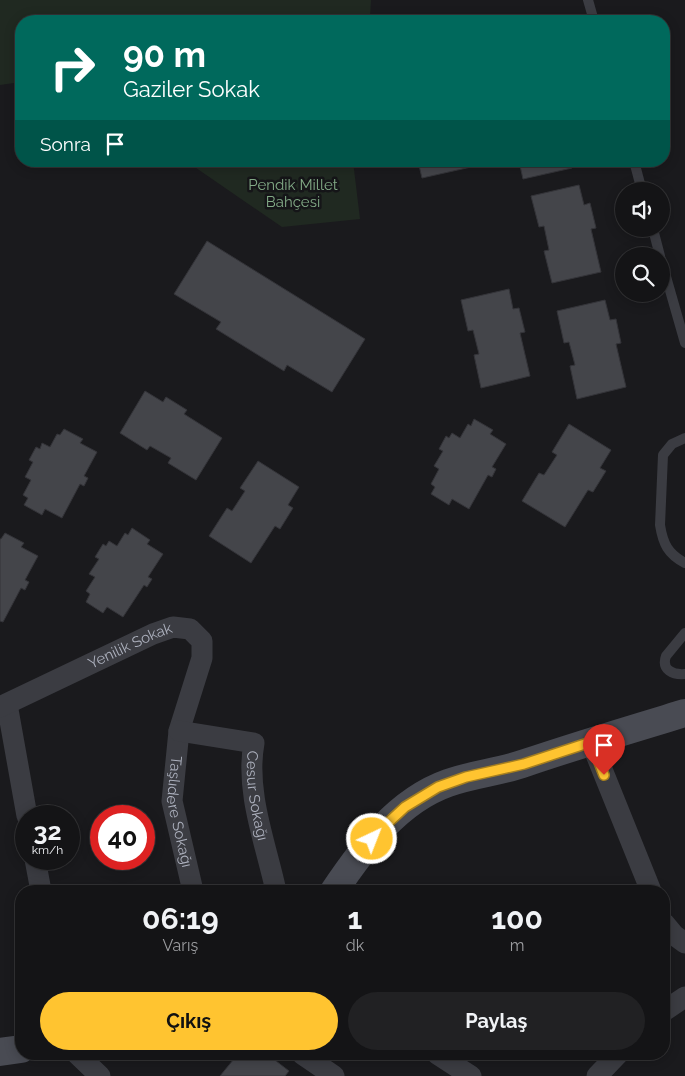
<!DOCTYPE html>
<html lang="tr">
<meta charset="utf-8">
<style>
body{margin:0;font-family:Raleway,sans-serif;background:#212123;color:#f1f3f6;height:100vh;display:flex;flex-direction:column;font-size:19px;white-space:nowrap}
*{box-sizing:border-box;margin:0}
p{font-size:16px;color:#9d9ea1}
.icon{flex:none;width:28px;height:28px;fill:none;stroke:currentColor;stroke-width:2;stroke-linecap:round;stroke-linejoin:round}
.map{position:relative;flex:1;overflow:hidden}
.details{position:absolute;left:15px;top:885px;width:655px;height:175px;display:flex;flex-direction:column;background:#141416;border-radius:20px;box-shadow:0 2px 12px #0003,0 0 0 1px #333335}
.details>*{flex:none}
.guide{position:absolute;left:15px;top:15px;width:655px;height:152px;border-radius:20px;box-shadow:0 2px 12px #0003,0 0 0 1px #333335;background:#00695c;color:#fff;overflow:hidden}
.fabs{position:absolute;left:615px;top:182px;display:grid;gap:10px}
.fabs a{display:grid;place-items:center;width:55px;height:55px;border-radius:50%;background:#141416;box-shadow:0 2px 12px #0003,0 0 0 1px #333335;font-size:25px}
.speed{position:absolute;left:15px;top:805px;display:flex;gap:10px;font-size:25px;font-weight:700;text-align:center}
.speed>*{display:grid;place-content:center;width:65px;height:65px;border-radius:50%;background:#141416;box-shadow:0 2px 12px #0003,0 0 0 1px #333335;line-height:1}
.speed small{font-size:12px;font-weight:400}
.speed .limit{border:8px solid #d22;background:#fff;color:#111}
.pin{position:absolute;display:grid;place-items:center;width:42px;height:42px;color:#fff;margin:-51px -21px;border-radius:50% 50% 50% 0;rotate:-45deg;box-shadow:0 0 5px #0007}
.pin .icon{rotate:45deg}
.me{position:absolute;width:55px;margin:-28px;rotate:43deg;stroke-linejoin:round;filter:drop-shadow(0 0 4px #0008)}
.turn{display:flex;align-items:center;gap:18px;height:105px;padding:0 25px;font-size:22px}
.turn .icon{width:65px;height:65px;stroke-width:2.5}
.turn b{display:block;font-size:35px;line-height:42px}
.then{display:flex;align-items:center;height:48px;padding:0 25px;background:#0003;gap:10px;font-size:19px}
.eta{display:flex;justify-content:space-evenly;align-items:center;height:85px;text-align:center}
.eta b{font-size:30px;font-weight:700;line-height:35px}
.button{display:flex;gap:10px;margin-top:auto;padding:10px 25px}
.button a{flex:1;height:58px;border-radius:30px;background:#ffc430;color:#111;font-size:20px;font-weight:700;line-height:58px;text-align:center}
.button a+a{background:#212123;color:#f1f3f6}
.map>svg:first-child{display:block}
.green{fill:#202921}
.building{fill:#44454a;stroke:#343439}
.lines{fill:none;stroke-linecap:round;stroke-linejoin:round}
.lane{stroke:#3b3c42;stroke-width:10}
.street{stroke:#3b3c42;stroke-width:21}
.secondary{stroke:#494b53;stroke-width:28}
.route-casing{stroke:#a67f1f;stroke-width:12}
.route{stroke:#ffc430;stroke-width:9}
.labels{text-anchor:middle;dominant-baseline:central;stroke-width:5;stroke-linejoin:round;paint-order:stroke}
.park-label{font-size:15px;fill:#82aa86;stroke:#151518}
.street-label{font-size:15px;fill:#acb0bd;stroke:#151518}
</style>
<div class="map">
<svg width="685" height="1076" viewBox="0 0 685 1076">
<rect width="100%" height="100%" fill="#1a1a1d"/>
<path class="green" d="M0,0H371L370,17L368,21H21V82L0,85Z
M186,161H353L360,219L282,227Z"/>
<path class="building" d="M418,161H469L471,167L422,178Z
M519,161H570L572,168L523,179Z
M579,185L584,205L590,203L596,228L591,229L601,272L552,283L544,251L549,250L544,226L539,227L531,196Z
M207,241L365,339L332,392L287,365L284,371L216,329L221,322L174,294Z
M509,289L513,309L519,308L525,332L520,333L530,376L481,388L474,355L479,354L473,330L468,331L461,300Z
M605,300L610,320L616,319L621,343L616,344L626,387L577,399L570,366L575,365L569,342L564,343L557,311Z
M145,391L163,402L166,397L187,410L184,414L222,438L196,480L168,463L171,458L150,446L147,450L120,433Z
M474,419L493,430L490,434L506,444L492,467L496,469L492,477L488,475L469,509L452,499L449,505L431,494L435,487L431,484L439,469L434,466L443,451L439,449L446,436L449,438L452,433L460,438L468,424L471,426Z
M569,424L611,450L600,468L606,471L593,492L588,490L565,527L522,501L539,473L544,475L557,455L552,452Z
M64,429L83,439L80,443L97,452L84,476L88,478L84,486L80,484L62,518L45,509L42,515L24,505L28,498L23,495L31,480L25,477L33,462L29,460L36,447L40,449L42,443L50,447L57,434L60,435Z
M258,461L299,487L288,505L293,508L280,529L275,526L251,563L209,536L227,508L232,511L245,491L240,488Z
M132,528L150,540L147,544L163,554L148,577L152,579L147,587L144,585L123,617L107,607L103,613L86,602L90,594L86,591L95,577L89,574L99,559L95,557L103,544L106,546L109,541L117,546L125,533L128,535Z
M5,533L24,543L21,547L38,556L25,580L29,582L25,590L21,588L3,622L0,621V539H1Z
M238,1054H267L289,1071L285,1076H220Z"/>
<g class="lines">
<path class="lane" d="M588,0L594,21
M634,161L642,191
M653,229L660,256
M661,259L685,343
M685,438L672,444L663,455L660,525C663,544 668,554 685,563
M685,633L666,656C661,670 673,675 685,674"/>
<g class="street">
<path d="M7,704L27,816"/>
<path id="s1" d="M0,707L153,634L173,627L190,629L202,641V658L179,731L172,801L193,891"/>
<path id="s2" d="M179,731L254,743C245,792 266,844 276,891"/>
<path d="M591,742L651,891"/>
<path d="M35,859L41,891"/>
<path d="M664,923L674,935L685,943"/>
<path d="M664,1011L685,997"/>
<path d="M77,1054L100,1076"/>
<path d="M302,1054L334,1076"/>
<path d="M437,1054L471,1076"/>
<path d="M597,1076L618,1054"/>
</g>
<path class="secondary" d="M334,891C363,848 397,801 448,783C473,774 500,772 525,763C578,745 632,729 685,713
M0,1052L21,1049"/>
</g>
<g class="lines">
<defs>
<path id="route" d="M372,839L392,819L405,807L438,787L466,777L524,764L591,742L604,775"/>
</defs>
<use href="#route" class="route-casing"/>
<use href="#route" class="route"/>
</g>
<g class="labels">
<g class="park-label">
<text x="293" y="185">Pendik Millet<tspan x="293" dy="17">Bahçesi</tspan></text>
</g>
<g class="street-label">
<text stroke="none"><textPath href="#s1" startOffset="144">Yenilik Sokak</textPath></text>
<text stroke="none"><textPath href="#s2" startOffset="129">Cesur Sokağı</textPath></text>
<text stroke="none"><textPath href="#s1" startOffset="400">Taşlıdere Sokağı</textPath></text>
</g>
</g>
</svg>
<div class="fabs">
<a><svg class="icon" aria-label="sound" viewBox="0 0 24 24"><path d="M4 9h4l5-4v14l-5-4H4zM17 9q2 3 0 6"/></svg></a>
<a><svg class="icon" aria-label="search" viewBox="0 0 24 24"><circle cx="10" cy="10" r="6"/><path d="M15 15l6 6"/></svg></a>
</div>
<div class="speed"><div>32<small>km/h</small></div><div class="limit">40</div></div>
<div class="pin" style="left:604px;top:775px;background:#d93025"><svg class="icon" aria-label="arrive" viewBox="0 0 24 24"><path d="M6 21V4h12l-3 4 3 4H6"/></svg></div>
<svg class="me" style="left:372px;top:839px" viewBox="-20 -20 40 40"><circle r="17" fill="#ffc430" stroke="#fff" stroke-width="3"/><path d="M0-11L8 9 0 5-8 9z" fill="#fff"/></svg>
<div class="guide">
<div class="turn"><svg class="icon" aria-label="right" viewBox="0 0 24 24"><path d="M7 20v-9h11M14 6l5 5-5 5"/></svg><div><b>90 m</b>Gaziler Sokak</div></div>
<div class="then">Sonra<svg class="icon" aria-label="arrive" viewBox="0 0 24 24"><path d="M6 21V4h12l-3 4 3 4H6"/></svg></div>
</div>
<section class="details">
<div class="eta">
<div><b>06:19</b><p>Varış</p></div>
<div><b>1</b><p>dk</p></div>
<div><b>100</b><p>m</p></div>
</div>
<div class="button"><a>Çıkış</a><a>Paylaş</a></div>
</section>
</div>
